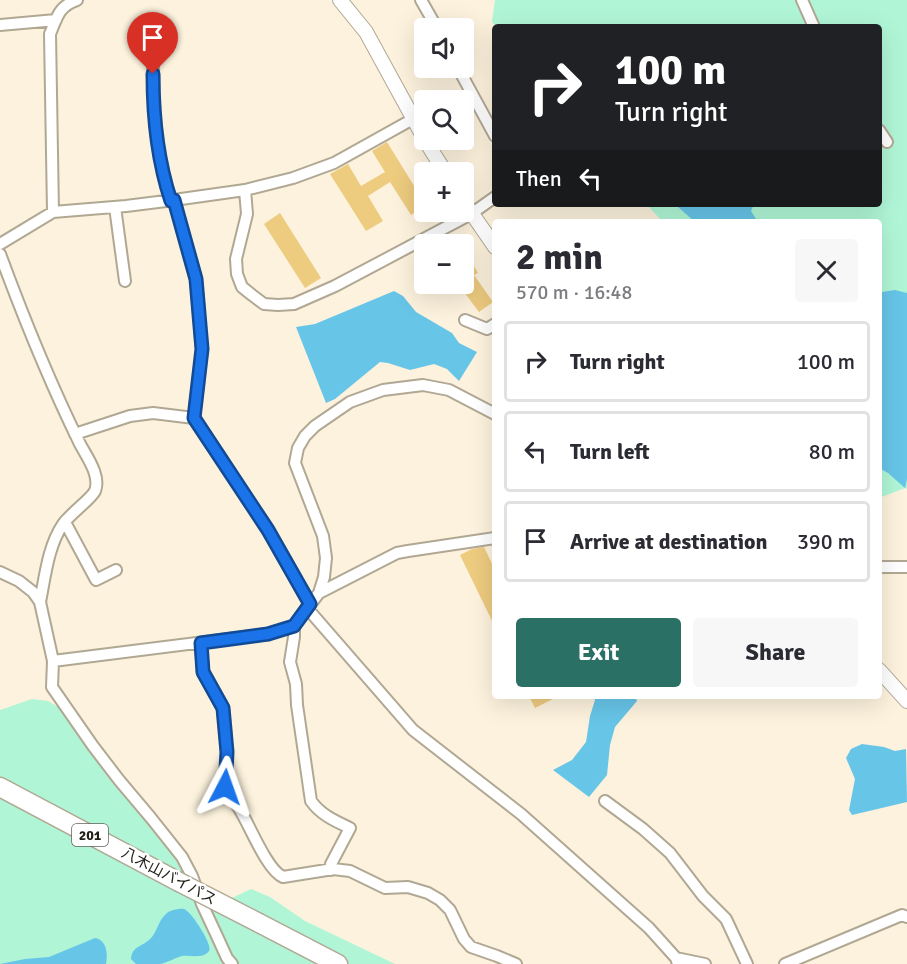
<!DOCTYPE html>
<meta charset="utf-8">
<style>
body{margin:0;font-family:Signika,"Noto Sans JP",sans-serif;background:#f7f7f7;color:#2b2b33;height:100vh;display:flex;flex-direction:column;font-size:22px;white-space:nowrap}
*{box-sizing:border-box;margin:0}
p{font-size:20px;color:#7c7c81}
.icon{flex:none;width:33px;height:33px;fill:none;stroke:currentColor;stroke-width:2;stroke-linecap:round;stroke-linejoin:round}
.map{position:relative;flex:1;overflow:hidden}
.panel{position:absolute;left:492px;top:219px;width:390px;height:480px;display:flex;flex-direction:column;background:#fff;border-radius:6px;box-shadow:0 6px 24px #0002}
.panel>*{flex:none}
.banner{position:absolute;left:492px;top:24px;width:390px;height:183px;border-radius:6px;box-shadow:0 6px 24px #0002;background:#202124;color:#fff;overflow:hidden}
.tools{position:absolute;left:414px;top:18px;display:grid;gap:12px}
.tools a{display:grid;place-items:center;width:60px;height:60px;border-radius:6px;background:#fff;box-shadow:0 6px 24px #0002;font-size:30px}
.pin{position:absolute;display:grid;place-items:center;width:51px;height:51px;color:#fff;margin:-62px -26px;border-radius:50% 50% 50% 0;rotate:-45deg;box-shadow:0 0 6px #0007}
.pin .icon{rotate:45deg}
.me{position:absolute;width:66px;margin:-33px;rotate:4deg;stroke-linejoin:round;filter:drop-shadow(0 0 4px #0008)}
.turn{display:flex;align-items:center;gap:21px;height:126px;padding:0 24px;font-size:27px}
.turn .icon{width:78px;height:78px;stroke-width:2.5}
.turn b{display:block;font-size:42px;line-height:51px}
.then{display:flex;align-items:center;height:57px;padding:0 24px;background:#0003;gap:12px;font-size:22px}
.round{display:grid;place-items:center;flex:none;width:63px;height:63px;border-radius:6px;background:#f7f7f7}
.head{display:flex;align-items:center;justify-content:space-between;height:102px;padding:0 24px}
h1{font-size:36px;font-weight:700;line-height:45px}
.button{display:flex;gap:12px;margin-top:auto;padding:12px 24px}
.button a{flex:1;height:69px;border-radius:6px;background:#2b7064;color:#fff;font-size:24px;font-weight:700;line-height:69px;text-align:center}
.button a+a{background:#f7f7f7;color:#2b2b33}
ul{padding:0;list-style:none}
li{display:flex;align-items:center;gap:18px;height:81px;margin:0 12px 9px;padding:0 12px;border:3px solid #e1e1e2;border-radius:6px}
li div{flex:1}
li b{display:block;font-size:22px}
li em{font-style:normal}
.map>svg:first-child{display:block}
.green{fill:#b0f6d6}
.water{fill:#67c5e8}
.building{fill:#edcb7f}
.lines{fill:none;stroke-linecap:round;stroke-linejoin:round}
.minor-casing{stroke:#b1a894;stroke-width:14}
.tertiary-casing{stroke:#b1a894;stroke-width:16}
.trunk-casing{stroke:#b1a894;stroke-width:21}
.minor{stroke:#fff;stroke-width:10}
.tertiary{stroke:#fff;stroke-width:14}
.trunk{stroke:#fff;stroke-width:18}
.trunk-bridge-casing{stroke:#b1a894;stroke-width:21;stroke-linecap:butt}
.trunk-bridge{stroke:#fff;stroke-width:18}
.route-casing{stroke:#114b97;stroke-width:15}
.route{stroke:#1a73e8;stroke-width:10}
.labels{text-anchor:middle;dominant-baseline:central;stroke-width:5;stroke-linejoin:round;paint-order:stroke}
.shield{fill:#fff;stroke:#64625c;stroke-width:1.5}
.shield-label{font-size:14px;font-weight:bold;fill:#211e16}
.street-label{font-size:15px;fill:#211e16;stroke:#fff}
</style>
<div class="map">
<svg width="907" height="964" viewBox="0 0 907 964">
<rect width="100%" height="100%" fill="#fcf2dd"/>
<path class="green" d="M495,0H907V489L905,488L879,498V222H663L646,204H879V27H495L492,21Z
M32,699L48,701L58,707L92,754L158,836L174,857L183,873L186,893L208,909L251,889L270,897L305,921L395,964H0V710Z"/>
<path class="water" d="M672,204H754L751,211L756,219L760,222H695L678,207Z
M895,290L907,293V479L905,488L888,473L879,468V333L881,332L882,317L879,311V297L882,292Z
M394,291L403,296L416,312L452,333L459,343L477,352L459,381L447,369L434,364L410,370L388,363L380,362L335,399L326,403L296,327L315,324Z
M593,696H635L637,701L615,727L610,745L607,775L589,797L553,770L572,760L586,742L590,716L595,700Z
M862,744L884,747L895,751L906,749L907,802L852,815L849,810L855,779L846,758L851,749Z
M178,909C182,909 184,908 187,911C193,915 213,945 209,951C204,959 190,955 182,956C174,958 167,963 160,964C152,964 143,964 136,964L131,959C132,946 142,947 150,939C157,933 158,921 165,915C168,911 173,910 178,909Z
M95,938C107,940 108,954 106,964H0L25,959L49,957Z"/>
<path class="building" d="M387,142L424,202V207L411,215L390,182L368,196L383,221L366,231L330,174L348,164L361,186L385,172L372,151Z
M280,213L321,278L305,288L264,224Z
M464,262L469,269L474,266L478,273L474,275L493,302L479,312L458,284H464Z
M484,547L495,570V627L460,555L472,549Z
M529,696H559L535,708Z"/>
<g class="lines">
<defs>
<path id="minor" d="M421,0L437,28
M802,0L814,27
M0,25L56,20
M153,58C153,107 155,153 171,201
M458,68L495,136
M879,130L887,142
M245,190L247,214L236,259L237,274L242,287L252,295L264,304L278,305L294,304L335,286L471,214L495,197
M174,200L196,279L202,349L194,418L268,530L310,604
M115,207L125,281
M53,212L50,34C57,17 59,6 77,0
M0,244L53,212L126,206L174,200L245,190L293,178L334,163L413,119
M0,254C24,319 50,383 80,444C87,457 101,476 95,491C91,499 70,514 63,524C48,546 45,577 40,602
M465,320L487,329L495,324
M75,434L130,416L153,413L194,418
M65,522L96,580L116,570
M879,567H907
M0,572L19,581L33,592L40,602L53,661L52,687L93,746L119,780L151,818L182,857L192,876L202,904L216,934L227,958L232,964
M319,593L397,553L408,551L495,538
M307,608L413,730L521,814L649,928L676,958L678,964
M294,626V637L290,662L296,684L297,705L311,801C321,815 335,821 350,828L331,864V870
M201,643L203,672L223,708L227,752L226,792C231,798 236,803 240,810C250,826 267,870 283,877L333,869L350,871L385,888L408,887L428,893L440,900L450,910L464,939L471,947L497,956L516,964
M53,661L268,634L294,626L319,593L324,577L326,558L323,536L295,463L298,448L305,436L315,426L350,402L383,390L423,385L449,390L495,414
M605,801L643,829L670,853L703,896L726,919L747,964
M676,958L705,964
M785,964L890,920L902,915L907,917"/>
<path id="tertiary" d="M340,0L366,32L424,138
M425,140L445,172
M464,202L495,247
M879,670L907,701"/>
<path id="trunk" d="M0,787L179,882
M259,923L338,964"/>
</defs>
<use href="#minor" class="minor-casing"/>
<use href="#tertiary" class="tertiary-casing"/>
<use href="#trunk" class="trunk-casing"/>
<use href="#minor" class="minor"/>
<use href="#tertiary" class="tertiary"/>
<use href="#trunk" class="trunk"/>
<defs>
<path id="trunk-bridge" d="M179,882L259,923"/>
</defs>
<use href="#trunk-bridge" class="trunk-bridge-casing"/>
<use href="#trunk-bridge" class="trunk-bridge"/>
</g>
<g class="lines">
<defs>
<path id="route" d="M153,74C153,118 157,159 171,201L174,200L196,279L202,349L194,418L268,530L310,604L294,626L268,634L201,643L203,672L223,708L227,752L225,787"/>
</defs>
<use href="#route" class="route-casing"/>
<use href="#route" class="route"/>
</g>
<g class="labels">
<rect class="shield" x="72" y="824" width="36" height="22" rx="4.5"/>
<g class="shield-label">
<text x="90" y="835">201</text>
</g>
<g class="street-label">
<text transform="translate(169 876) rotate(28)">八木山バイパス</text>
</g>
</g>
</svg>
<div class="tools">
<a><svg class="icon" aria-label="sound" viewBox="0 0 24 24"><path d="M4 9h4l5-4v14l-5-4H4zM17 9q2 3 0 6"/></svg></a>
<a><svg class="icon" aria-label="search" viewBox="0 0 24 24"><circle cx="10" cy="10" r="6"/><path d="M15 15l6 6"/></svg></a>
<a>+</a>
<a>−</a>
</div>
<div class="pin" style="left:153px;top:74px;background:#d93025"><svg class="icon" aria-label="arrive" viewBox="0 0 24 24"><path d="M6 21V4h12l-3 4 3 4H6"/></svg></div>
<svg class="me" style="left:225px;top:787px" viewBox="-20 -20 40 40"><path d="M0-17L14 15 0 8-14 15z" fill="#1a73e8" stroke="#fff" stroke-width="4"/></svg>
<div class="banner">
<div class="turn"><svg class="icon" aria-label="right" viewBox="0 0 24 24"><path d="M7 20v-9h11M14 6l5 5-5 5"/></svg><div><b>100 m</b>Turn right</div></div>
<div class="then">Then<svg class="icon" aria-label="left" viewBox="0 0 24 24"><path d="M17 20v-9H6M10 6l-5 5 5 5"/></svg></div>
</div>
<section class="panel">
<div class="head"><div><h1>2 min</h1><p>570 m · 16:48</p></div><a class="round"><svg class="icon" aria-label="close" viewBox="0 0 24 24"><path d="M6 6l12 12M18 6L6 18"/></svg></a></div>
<ul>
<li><svg class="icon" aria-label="right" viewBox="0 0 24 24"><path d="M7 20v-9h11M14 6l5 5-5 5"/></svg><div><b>Turn right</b></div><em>100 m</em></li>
<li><svg class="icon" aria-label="left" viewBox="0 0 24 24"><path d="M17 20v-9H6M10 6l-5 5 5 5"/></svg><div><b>Turn left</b></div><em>80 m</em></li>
<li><svg class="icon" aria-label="arrive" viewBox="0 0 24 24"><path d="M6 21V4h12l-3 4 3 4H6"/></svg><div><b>Arrive at destination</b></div><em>390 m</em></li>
</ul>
<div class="button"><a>Exit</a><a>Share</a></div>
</section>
</div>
